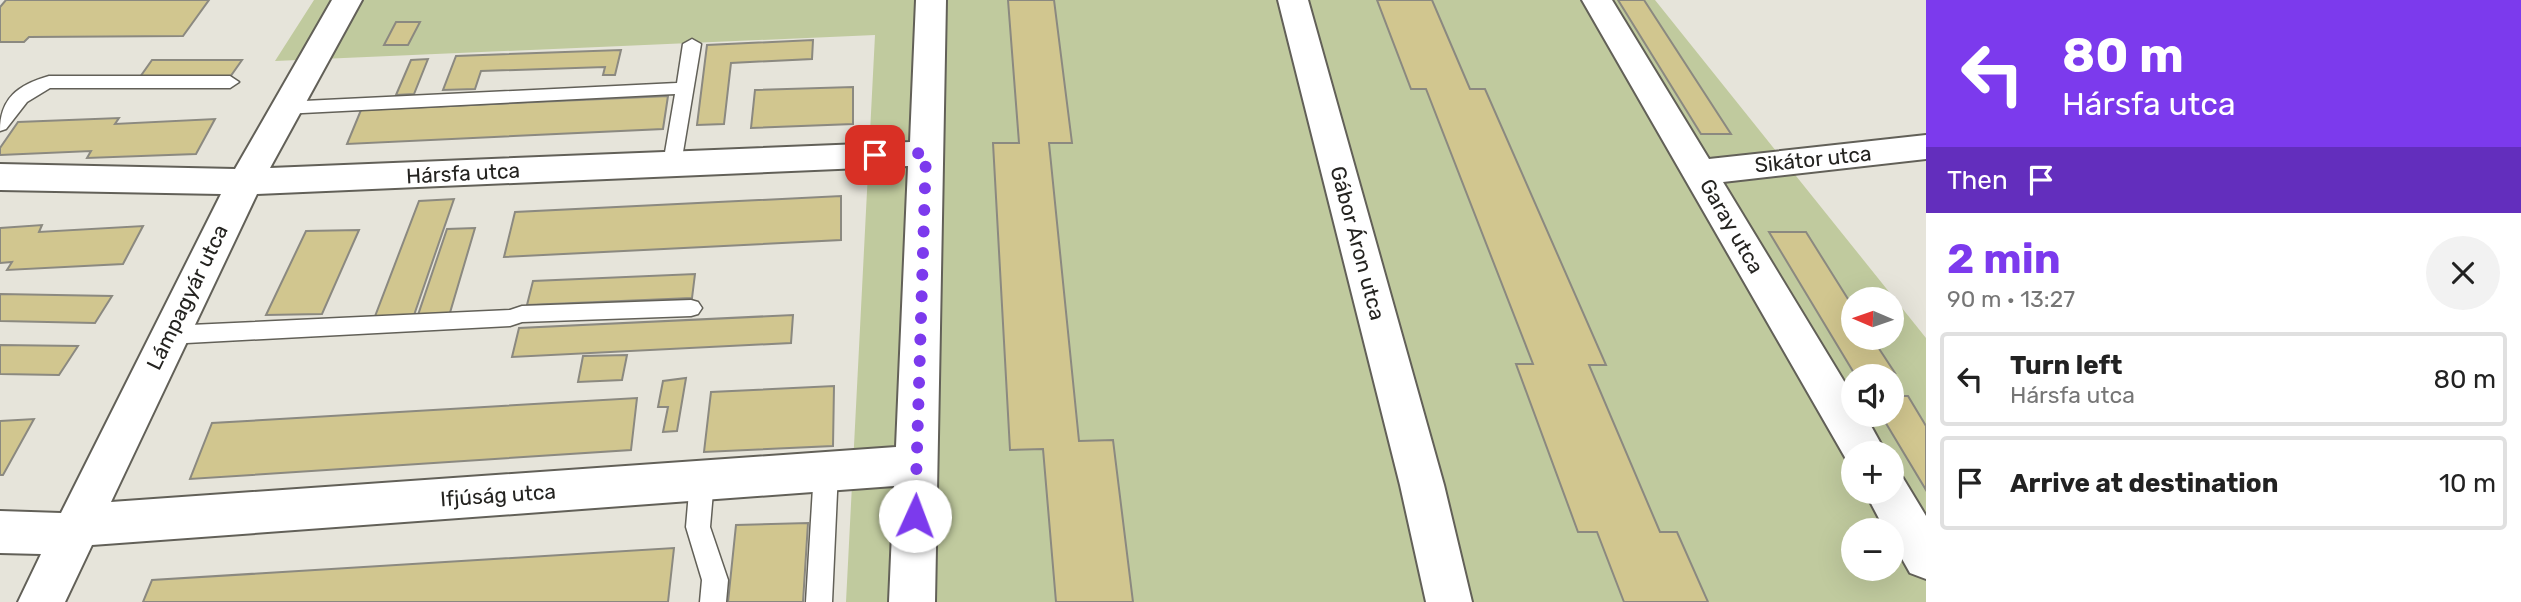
<!DOCTYPE html>
<meta charset="utf-8">
<style>
body{margin:0;font-family:Rubik,sans-serif;background:#f2f2f2;color:#222;height:100vh;display:flex;flex-direction:column;font-size:26px;white-space:nowrap}
*{box-sizing:border-box;margin:0}
p{font-size:23px;color:#767676}
.icon{flex:none;width:38px;height:38px;fill:none;stroke:currentColor;stroke-width:2;stroke-linecap:round;stroke-linejoin:round}
.map{position:relative;flex:1;overflow:hidden}
.sheet{display:flex;flex-direction:column;background:#fff;width:595px}
.sheet>*{flex:none}
.top-card{background:#7c3aed;color:#fff;overflow:hidden}
.needle{width:46px;rotate:272deg}
.tools{position:absolute;left:1841px;top:287px;display:grid;gap:14px}
.tools a{display:grid;place-items:center;width:63px;height:63px;border-radius:50%;background:#fff;box-shadow:0 7px 28px #0002;font-size:35px}
.pin{position:absolute;display:grid;place-items:center;width:60px;height:60px;color:#fff;margin:-30px;border-radius:14px;box-shadow:0 4px 10px #0006}
.me{position:absolute;width:77px;margin:-38px;rotate:2deg;stroke-linejoin:round;filter:drop-shadow(0 0 5px #0008)}
.turn{display:flex;align-items:center;gap:24px;height:147px;padding:0 21px;font-size:32px}
.turn .icon{width:91px;height:91px;stroke-width:2.5}
.turn b{display:block;font-size:49px;line-height:60px}
.then{display:flex;align-items:center;height:66px;padding:0 21px;background:#0003;gap:14px;font-size:26px}
.round{display:grid;place-items:center;flex:none;width:74px;height:74px;border-radius:37px;background:#f2f2f2}
.summary{display:flex;align-items:center;justify-content:space-between;height:119px;padding:0 21px}
h1{font-size:42px;font-weight:700;line-height:52px;color:#7c3aed}
ul{padding:0;list-style:none}
li{display:flex;align-items:center;gap:21px;height:94px;margin:0 14px 10px;padding:0 7px;border:4px solid #e0e0e0;border-radius:7px}
li div{flex:1}
li b{display:block;font-size:26px}
li em{font-style:normal}
main{display:flex;flex:1;min-height:0}
.map>svg:first-child{display:block}
.green{fill:#c0ca9e;fill-rule:evenodd}
.building{fill:#d1c68f;stroke:#8b8980;stroke-width:2}
.lines{fill:none;stroke-linecap:round;stroke-linejoin:round}
.service-casing{stroke:#626058;stroke-width:3}
.minor-casing{stroke:#626058;stroke-width:4}
.primary-casing{stroke:#626058;stroke-width:4}
.service{fill:#fff;fill-rule:evenodd}
.minor{fill:#fff;fill-rule:evenodd}
.primary{fill:#fff;fill-rule:evenodd}
.route{stroke:#7c3aed;stroke-width:12;stroke-dasharray:0 21.6}
.labels{text-anchor:middle;dominant-baseline:central;stroke-width:6;stroke-linejoin:round;paint-order:stroke}
.street-label{font-size:21px;fill:#242320;stroke:#fff}
</style>
<main>
<div class="map">
<svg width="1926" height="602" viewBox="0 0 1926 602">
<rect width="100%" height="100%" fill="#e6e4da"/>
<path class="green" d="M314,0H1655L1926,338V602H846L875,35L275,61ZM1853,299H1892V338H1853ZM1853,376H1892V415H1853ZM1853,453H1892V492H1853ZM1853,530H1892V569H1853Z"/>
<path class="building" d="M6,0H209L183,36L29,37L24,42H0V7Z
M1008,0H1054L1072,143H1049L1079,441L1113,440L1133,602H1056L1043,449L1010,450L993,143H1019Z
M1377,0H1432L1470,89H1485L1606,365H1589L1660,532H1677L1708,602H1624L1597,532H1578L1516,364H1533L1426,89H1411Z
M1618,0H1644L1731,134H1701Z
M396,22H420L408,45H384Z
M813,40L812,59L731,63L724,124L697,125L707,45Z
M621,50L615,75H603L605,67L481,71L475,89L443,90L456,56Z
M428,59L414,94L396,95L411,60Z
M152,60H242L230,77H140Z
M853,87V124L751,128L755,90Z
M668,96L663,129L347,144L361,110Z
M119,118L115,124L215,119L196,154L87,158L91,151L0,155V148L18,122Z
M841,196V240L504,257L515,212Z
M454,199L413,318L374,319L419,201Z
M42,225L39,232L143,226L123,264L7,270L12,262L0,263V228Z
M475,228L449,316L417,318L447,229Z
M359,230L322,314L266,315L306,231Z
M1769,232H1806L1853,307V338H1872L1895,373H1854Z
M695,274L692,298L527,305L533,281Z
M0,294L112,296L95,323L0,321Z
M793,315L791,343L512,357L519,328Z
M0,345L78,346L59,375L0,374Z
M627,355L622,380L578,382L583,356Z
M686,378L677,431L663,432L668,407H658L663,381Z
M834,386L833,446L704,452L711,392Z
M1892,396H1908L1926,426V490L1881,415H1892Z
M637,398L631,450L190,479L212,423Z
M34,419L3,475H0V421Z
M808,523L803,602H728L736,525Z
M674,548L668,602H143L152,580Z"/>
<g class="lines">
<defs>
<path id="service" d="M692,39L701,44L681,164L679,169H665L663,164L675,94L283,114L274,108L283,102L677,83L683,44Z
M49,76H230L239,82L230,88H50L27,102L6,129L0,131C0,98 18,85 49,76Z
M691,300L698,302L702,308L698,314L691,316L522,322L510,326L168,344L160,341L157,335L160,329L168,326L510,310L522,306Z
M826,461L834,464L838,471L832,602H806L814,471L818,464Z
M702,469L710,473L714,480L710,527L728,580L726,602H700L702,580L686,527L690,480L694,473Z"/>
<path id="minor" d="M332,0H362L270,168L910,142L916,0H946L935,602H889L894,486L92,545L65,602H18L41,554L0,553V511L61,513L221,194L0,190V164L235,169ZM908,166L896,447L111,502L257,194Z
M1582,0H1612L1709,159L1926,135V159L1723,182L1853,396V415H1865L1886,453H1853V467L1850,466Z
M1892,474L1903,478L1926,516V579L1910,573L1892,541V530H1885L1865,492H1892Z"/>
<path id="primary" d="M1278,0H1308L1444,485L1472,602H1426L1400,485Z"/>
</defs>
<use href="#service" class="service-casing"/>
<use href="#minor" class="minor-casing"/>
<use href="#primary" class="primary-casing"/>
<use href="#service" class="service"/>
<use href="#minor" class="minor"/>
<use href="#primary" class="primary"/>
</g>
<g class="lines">
<path class="route" d="M875,155L926,153L915,516"/>
</g>
<g class="labels">
<g class="street-label">
<text transform="translate(1813 159) rotate(-6)">Sikátor utca</text>
<text transform="translate(463 173) rotate(-3)">Hársfa utca</text>
<text transform="translate(1732 226) rotate(60)">Garay utca</text>
<text transform="translate(1358 243) rotate(75)">Gábor Áron utca</text>
<text transform="translate(187 297) rotate(-64)">Lámpagyár utca</text>
<text transform="translate(498 495) rotate(-4)">Ifjúság utca</text>
</g>
</g>
</svg>
<div class="tools">
<a><svg class="needle" viewBox="-14 -14 28 28"><path d="M0-13l5 13h-10z" fill="#e53935"/><path d="M0 13l5-13h-10z" fill="#767676"/></svg></a>
<a><svg class="icon" aria-label="sound" viewBox="0 0 24 24"><path d="M4 9h4l5-4v14l-5-4H4zM17 9q2 3 0 6"/></svg></a>
<a>+</a>
<a>−</a>
</div>
<div class="pin" style="left:875px;top:155px;background:#d93025"><svg class="icon" aria-label="arrive" viewBox="0 0 24 24"><path d="M6 21V4h12l-3 4 3 4H6"/></svg></div>
<svg class="me" style="left:915px;top:516px" viewBox="-20 -20 40 40"><circle r="19" fill="#fff"/><path d="M0-13L10 11 0 6-10 11z" fill="#7c3aed"/></svg>
</div>
<section class="sheet">
<div class="top-card">
<div class="turn"><svg class="icon" aria-label="left" viewBox="0 0 24 24"><path d="M17 20v-9H6M10 6l-5 5 5 5"/></svg><div><b>80 m</b>Hársfa utca</div></div>
<div class="then">Then<svg class="icon" aria-label="arrive" viewBox="0 0 24 24"><path d="M6 21V4h12l-3 4 3 4H6"/></svg></div>
</div>
<div class="summary"><div><h1>2 min</h1><p>90 m · 13:27</p></div><a class="round"><svg class="icon" aria-label="close" viewBox="0 0 24 24"><path d="M6 6l12 12M18 6L6 18"/></svg></a></div>
<ul>
<li><svg class="icon" aria-label="left" viewBox="0 0 24 24"><path d="M17 20v-9H6M10 6l-5 5 5 5"/></svg><div><b>Turn left</b><p>Hársfa utca</p></div><em>80 m</em></li>
<li><svg class="icon" aria-label="arrive" viewBox="0 0 24 24"><path d="M6 21V4h12l-3 4 3 4H6"/></svg><div><b>Arrive at destination</b></div><em>10 m</em></li>
</ul>
</section>
</main>
